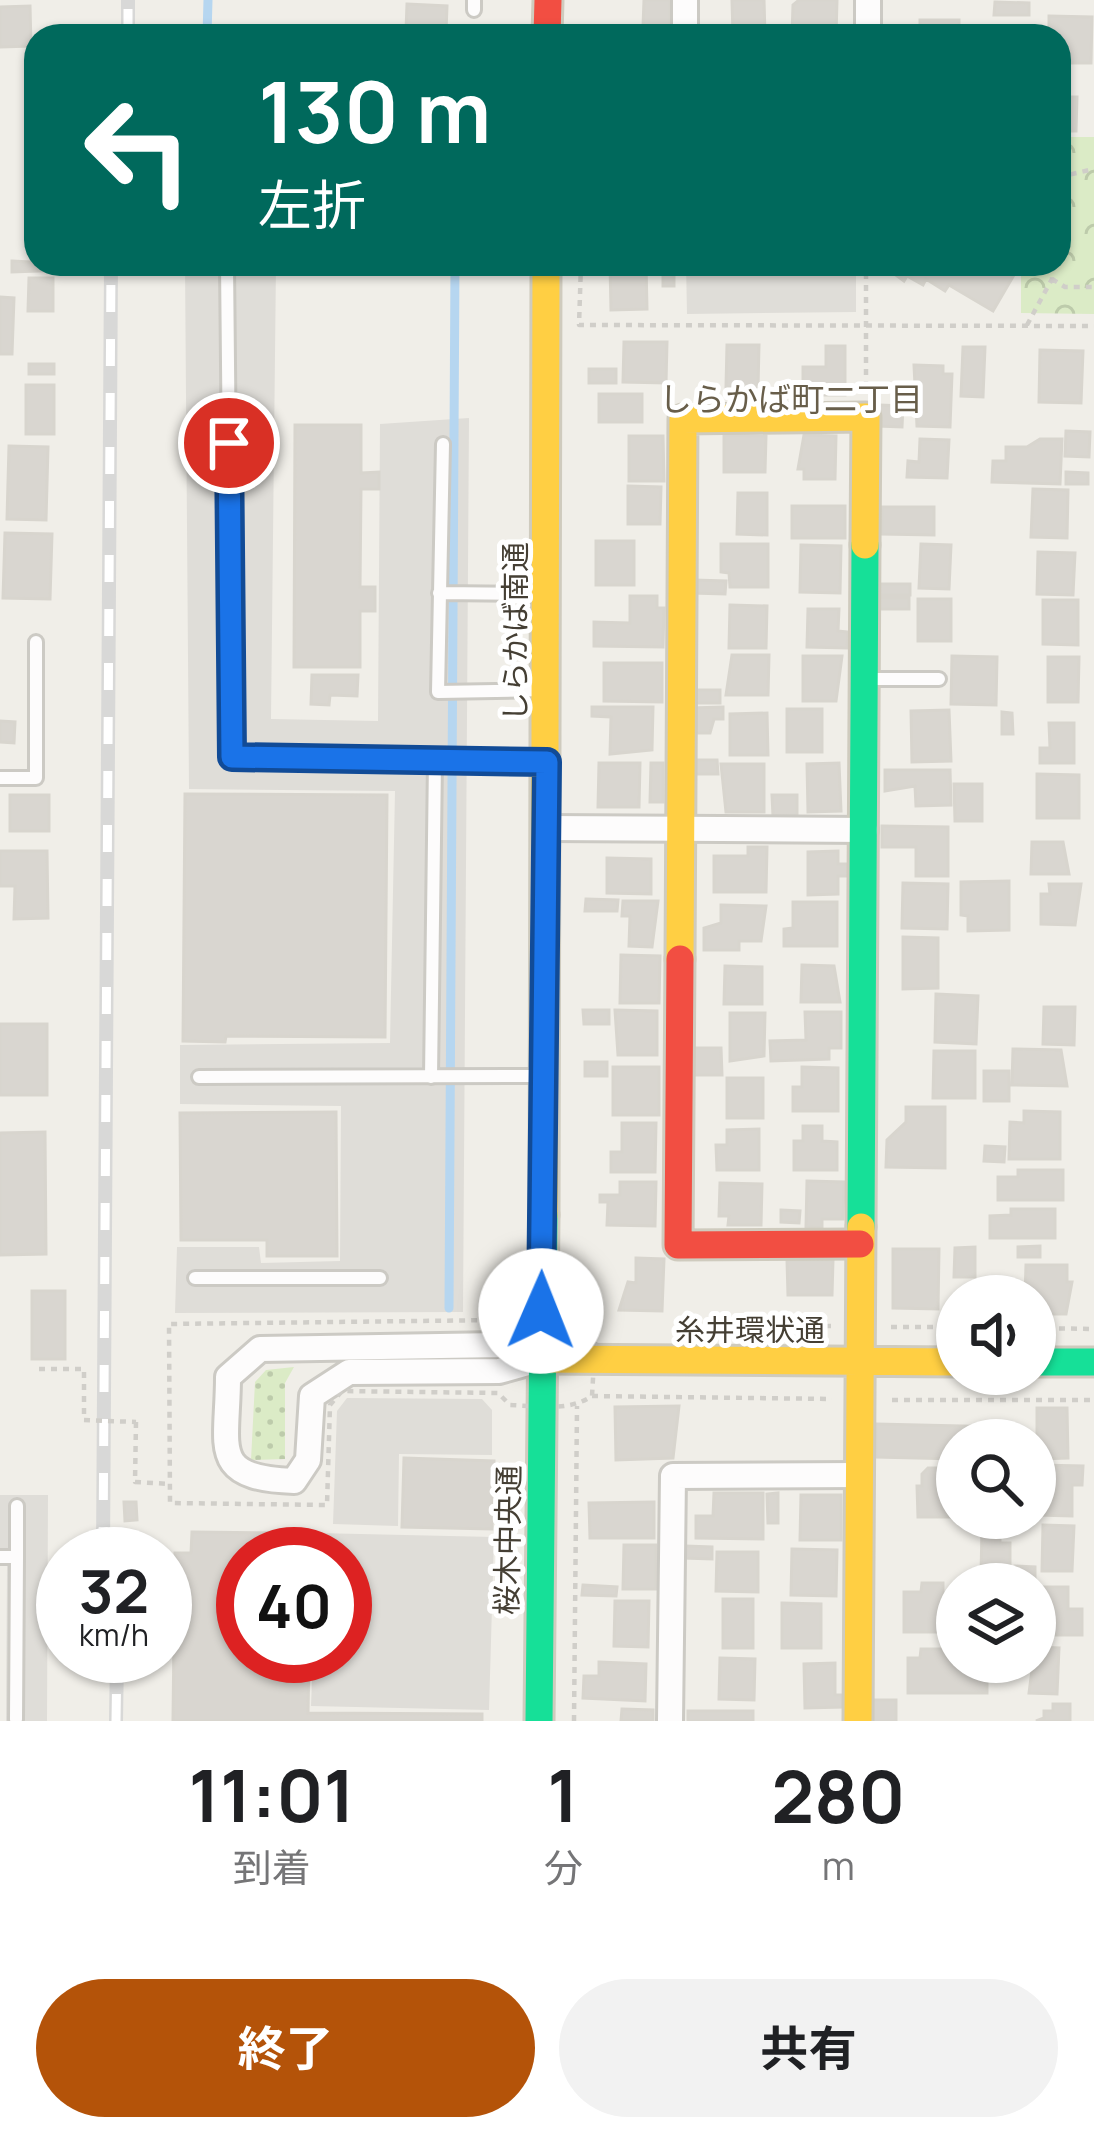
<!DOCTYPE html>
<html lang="ja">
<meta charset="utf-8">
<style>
body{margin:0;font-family:Manrope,"Noto Sans JP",sans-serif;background:#f2f2f2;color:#202124;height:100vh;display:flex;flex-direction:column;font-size:45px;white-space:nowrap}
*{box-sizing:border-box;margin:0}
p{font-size:39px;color:#757577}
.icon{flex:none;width:66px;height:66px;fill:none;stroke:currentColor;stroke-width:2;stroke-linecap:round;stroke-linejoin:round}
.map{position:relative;height:1721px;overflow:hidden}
.drawer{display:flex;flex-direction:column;background:#fff;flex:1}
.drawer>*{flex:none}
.hud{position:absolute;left:24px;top:24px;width:1047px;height:252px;border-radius:36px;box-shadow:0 3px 9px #0004;background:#00695c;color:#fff;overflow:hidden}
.controls{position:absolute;left:936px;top:1275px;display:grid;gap:24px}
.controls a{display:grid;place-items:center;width:120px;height:120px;border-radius:50%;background:#fff;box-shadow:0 3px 9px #0004;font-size:60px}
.speed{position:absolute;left:36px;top:1527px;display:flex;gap:24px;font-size:60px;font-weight:700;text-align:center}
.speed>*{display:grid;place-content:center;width:156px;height:156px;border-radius:50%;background:#fff;box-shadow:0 3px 9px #0004;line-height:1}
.speed small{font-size:30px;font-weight:400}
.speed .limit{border:18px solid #d22;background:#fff;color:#111}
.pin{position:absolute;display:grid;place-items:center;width:102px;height:102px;color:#fff;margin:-51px;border:6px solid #fff;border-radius:50%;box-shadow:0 3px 12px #0007}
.me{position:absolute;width:132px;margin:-66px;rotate:1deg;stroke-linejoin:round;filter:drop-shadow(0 0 9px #0008)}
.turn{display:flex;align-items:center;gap:42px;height:252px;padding:0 36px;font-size:54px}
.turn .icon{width:156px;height:156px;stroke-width:2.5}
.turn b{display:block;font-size:84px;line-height:102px}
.eta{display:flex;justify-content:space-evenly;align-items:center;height:204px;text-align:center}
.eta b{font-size:72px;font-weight:700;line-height:84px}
.primary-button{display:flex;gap:24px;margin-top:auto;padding:24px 36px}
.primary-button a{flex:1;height:138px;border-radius:72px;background:#b45309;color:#fff;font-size:48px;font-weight:700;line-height:138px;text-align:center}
.primary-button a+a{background:#f2f2f2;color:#202124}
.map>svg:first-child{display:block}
.grass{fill:url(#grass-dots)}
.forest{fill:url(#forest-crowns)}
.parking{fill:#dfddd8}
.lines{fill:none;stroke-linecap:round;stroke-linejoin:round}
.stream{stroke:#b6d6f0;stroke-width:9}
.building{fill:#d9d6d0;stroke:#d8d5ce;stroke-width:3}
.lane-casing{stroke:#cccac4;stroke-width:18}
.street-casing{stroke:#cccac4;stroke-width:30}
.fast-casing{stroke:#cfcbbe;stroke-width:33}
.slow-casing{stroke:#cfcbbe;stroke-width:33}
.jam-casing{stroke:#cfcbbe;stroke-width:33}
.path{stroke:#d0cec9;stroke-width:4.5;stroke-dasharray:6 6;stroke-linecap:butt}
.lane{stroke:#fdfcfc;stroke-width:12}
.street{stroke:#fdfcfc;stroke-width:24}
.fast{stroke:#16e098;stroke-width:27}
.slow{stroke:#ffcf43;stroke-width:27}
.jam{stroke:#f24e42;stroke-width:27}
.rail-casing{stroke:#d8d8d7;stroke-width:14}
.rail{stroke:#fff;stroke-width:9;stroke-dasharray:27;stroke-linecap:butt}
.path-bridge{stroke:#d0cec9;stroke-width:4.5;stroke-dasharray:6 6;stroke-linecap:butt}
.route-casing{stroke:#114b97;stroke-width:30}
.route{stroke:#1a73e8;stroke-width:21}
.labels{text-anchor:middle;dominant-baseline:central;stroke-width:10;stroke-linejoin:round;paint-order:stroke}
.street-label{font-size:30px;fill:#453f34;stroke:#fff}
.neighbourhood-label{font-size:33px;fill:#685e4a;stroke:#fff}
</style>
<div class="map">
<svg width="1094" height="1721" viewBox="0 0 1094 1721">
<defs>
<pattern id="grass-dots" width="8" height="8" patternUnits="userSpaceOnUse" patternTransform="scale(3)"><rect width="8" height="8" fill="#dbebc6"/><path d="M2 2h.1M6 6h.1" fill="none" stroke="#bdcbab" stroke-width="1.8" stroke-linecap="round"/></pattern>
<pattern id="forest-crowns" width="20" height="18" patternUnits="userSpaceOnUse" patternTransform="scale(3)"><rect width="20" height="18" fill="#dbebc6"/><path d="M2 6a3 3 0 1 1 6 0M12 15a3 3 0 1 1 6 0" fill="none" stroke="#bdcbab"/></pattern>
</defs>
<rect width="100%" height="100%" fill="#f0eee8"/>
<path class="grass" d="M294,1367L285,1383V1459L251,1460L255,1382L266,1370Z"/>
<path class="forest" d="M1059,137H1094V314L1021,313V264H1059Z"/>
<path class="parking" d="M185,264H276L271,719L378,721L380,424L469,418L463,1312L175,1313L177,1247H259L261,1263L340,1261L341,1106L180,1104V1045L390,1043L395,791L189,789Z
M686,264H856V312L687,314Z
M347,1398L482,1399L492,1410V1455L399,1454L398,1526L333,1524L337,1411Z
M0,1495H48L47,1721H6L7,1566L0,1565Z
M316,1533L494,1537L489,1710L311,1706L313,1656H345V1554H315Z"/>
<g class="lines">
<path class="stream" d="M207,36L208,0
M449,1308L455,264"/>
</g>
<path class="building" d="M644,0H670V27H643Z
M732,0H764L765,35H733Z
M799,0H837L836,36H792L793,5Z
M995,2L1029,3V15H994Z
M407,4L447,6L446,32L406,31Z
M30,6L31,46L0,47V7Z
M1049,16L1092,17L1091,63H1059V36H1049Z
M920,20H959V36H920Z
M1059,97H1077L1076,131H1059Z
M12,261L67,264V270L12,272Z
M610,264H646L647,309L611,310Z
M881,264H1010L1018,268L993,311L949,285L945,291L926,279L923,285L907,276L904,281Z
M663,265L674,266V286H663Z
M29,278H53V311H28Z
M0,297L14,298L12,354H0Z
M624,342H667L666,383L623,382Z
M727,345H759L758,387H726Z
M826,346H845V395H803V367H826Z
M963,347H985L983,397L961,396Z
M1040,350L1083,351L1081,403L1039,402Z
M29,364H54V374H29Z
M914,365L943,366V374H952L950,427L917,426Z
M589,369H616V383H589Z
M26,385H54V434H26Z
M599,394H642V422H599Z
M879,405L903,406L902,427L878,426Z
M295,425H361V473L379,472V489H361L360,587H375V611H360V667H294Z
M1066,431L1090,432L1089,457L1065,456Z
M724,435L766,436L765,472H724Z
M804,435L836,436L835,479H804V469H798Z
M629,436H663L664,481H629Z
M920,439L949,440L947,478L907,477L908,461L919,462Z
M1040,439H1062L1060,484L992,482L993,461H1006V447H1027Z
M9,446L48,447L46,520L7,519Z
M1066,472L1088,473V484H1066Z
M628,486L661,487L660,524H628Z
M1033,489L1068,490L1067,538L1031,537Z
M738,493H767V535L737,534Z
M792,506H845V538H792Z
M882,507H934V535L882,534Z
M5,533L52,534L50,599L3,598Z
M596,541H634V585H596Z
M721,544H768V587H730L729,573L721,572Z
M921,544L951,545L949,589L919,588Z
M801,545L841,546L840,593L800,592Z
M1038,552L1075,553L1073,595L1037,594Z
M693,580L726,581L725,594L692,593Z
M878,584H910V595H878Z
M630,596H657V608H664L663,647L594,646V622L630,623Z
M878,598H909V609H878Z
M918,599H951V641H918Z
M1043,600H1078V645L1043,644Z
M730,605L767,606L766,648H729Z
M808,609H839L838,631L848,632L847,648L807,647Z
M732,655H769L768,695H726Z
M803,656H842L836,701H803Z
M952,656L997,657L996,705L951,704Z
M1048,657H1079L1078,702H1048Z
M604,663H662V702L604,701Z
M312,675H358L357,696L330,695L329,705L311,704Z
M692,690H720V703H692Z
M592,707H653L652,750L610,754L611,717L592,716Z
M723,707V719H714L710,733H691V708Z
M787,709H822V752H787Z
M949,710L951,761L912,762L911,711Z
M1002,712L1012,713L1013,734H1002Z
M767,713L768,755H730V714Z
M0,721L15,722L14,743L0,742Z
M1049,723H1074V763H1040V748H1050Z
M693,760H717L718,774H693Z
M599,763H640L639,807H598Z
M651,763H663V802H650Z
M839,763L841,811L808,812L807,764Z
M721,764H764V812H726Z
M885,770H950L951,805L916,806L915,786L885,791Z
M1037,774L1079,775V818H1037Z
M954,784H982V821H955Z
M185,794L387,795L385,1037L226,1036L225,1042L183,1041Z
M10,795H49V831H10Z
M772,795H797V815L773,816Z
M882,826L948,827V876H916V847H882Z
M1032,842H1063L1069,874H1031Z
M748,847H767L766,892H714V856H748Z
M0,851H47L48,918L14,919L15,886H0Z
M838,851V864H848V876H838V894L808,895V852Z
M607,858L651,859V894L607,893Z
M1009,881V930L968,931V916L961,915V882Z
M903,883L948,884L947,929L902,928Z
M1049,884H1081L1075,925L1041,924V894H1050Z
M586,899L618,900L617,911H585Z
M623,901H658L652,947L629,946L630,916H622Z
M793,902H837V946H784V929L793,928Z
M721,905L766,906L761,941H739V950H704V928L721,923Z
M903,937L938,938V988L903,989Z
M621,955L660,956L659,1003H620Z
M802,965L834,966L840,1002H801Z
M725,966L762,967V1004H724Z
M936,994L978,996L976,1044L935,1042Z
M1044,1007H1075L1074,1045L1043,1044Z
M583,1010H609V1024H584Z
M615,1010L657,1011V1055H618Z
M805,1012H841V1048H829V1059L771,1061L770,1041L806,1040Z
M730,1013H765L764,1056L730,1061Z
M0,1024H47V1095H0Z
M689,1048H721L722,1075H690Z
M1013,1049L1061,1050L1067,1086L1012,1085Z
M934,1051H975V1098H933Z
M585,1062H607V1076H585Z
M613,1067H659V1115H613Z
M802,1067L838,1068V1111H793V1087H802Z
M984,1071H1009V1101H984Z
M727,1078H763V1118H727Z
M906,1107H945V1168L886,1167L887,1140L906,1122Z
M1024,1111L1060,1112V1159H1009L1010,1122L1024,1123Z
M336,1112L337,1256H267V1240H181L180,1113Z
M622,1123H656L655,1172H611V1152H622Z
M803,1126H822V1141L837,1142V1170H794V1141H803Z
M759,1129V1170H717L716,1145H727V1130Z
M45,1132L46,1254L0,1255V1133Z
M985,1146L1005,1147L1004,1162L984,1161Z
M1018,1170H1063V1200H998V1177H1018Z
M807,1181L844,1182L843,1219H822V1228L806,1227Z
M620,1182H656L655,1226L607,1225L608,1202H600V1195H620Z
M720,1183L762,1184L761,1225H728L729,1216H719Z
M1011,1209H1055V1238H990V1216L1011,1215Z
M781,1210L800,1211L799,1223L781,1222Z
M1040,1246V1257H1018V1247Z
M975,1247V1277H954L955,1248Z
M893,1249H939L938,1309L893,1308Z
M636,1258L664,1259L662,1311L619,1310L628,1282L636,1283Z
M787,1260H833L832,1295H788Z
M1026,1265H1067V1282H1072L1066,1314H1035V1296H1025Z
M32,1291H65V1359H32Z
M679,1406L673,1458L616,1460L615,1407Z
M1037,1408H1067L1068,1458L1037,1459Z
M876,1424L1004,1427V1440H957V1459L876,1457Z
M404,1458L494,1461L492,1529L402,1527Z
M1038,1465L1083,1466L1082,1485H1072V1516L1037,1515Z
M928,1468H957V1517H918L917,1486H922V1474Z
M714,1493H763V1539L696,1538V1516H713Z
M778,1493V1523H768L767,1494Z
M801,1495H841V1540H800Z
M124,1502H136L137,1520L125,1521Z
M654,1502V1538H590L589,1503Z
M1043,1525L1074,1526L1072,1571H1042Z
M982,1527H1000V1543H1010V1577L981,1576Z
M192,1532L285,1533V1554H243V1656H309L308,1713L482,1714V1721H173L175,1553H191Z
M624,1545H656V1589H623Z
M685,1546L712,1547V1559L684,1558Z
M792,1549L837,1550L836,1596L791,1595Z
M717,1552H758V1592L716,1591Z
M1015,1566L1035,1567V1579H1014Z
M922,1583H943V1632H904V1592H921Z
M583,1585L617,1587L616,1596L582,1595Z
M1039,1587H1068V1609H1082V1635H1039Z
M723,1599H753V1648H723Z
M615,1601H649L648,1647L614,1646Z
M782,1603L821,1604V1648H782Z
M1035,1647L1059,1648L1057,1694L1029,1693Z
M921,1649H957V1662H987V1693H908V1658H920Z
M720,1658L755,1659L754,1700L719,1699Z
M599,1662L646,1664L645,1701L583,1698L584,1676H599Z
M835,1663V1695H842L843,1707L805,1708L804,1664Z
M872,1700H896V1721H871Z
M1053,1704H1070V1721H1036L1044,1718V1711H1053Z
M622,1709L653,1710V1721H621Z
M688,1711H753V1721H688Z"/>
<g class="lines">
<defs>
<path id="lane" d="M474,10V0
M227,264L232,757L547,762
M443,444L438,692L543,690
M439,593L545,594
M868,679H939
M0,778H36V642
M199,1077L540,1076
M431,1077L435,760
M195,1278H380
M0,1557H17L16,1719
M17,1557V1506"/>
<path id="street" d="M685,36V0
M868,36V0
M548,828L865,830
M500,1345L542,1359L499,1371L349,1372L312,1396L308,1460L294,1481C208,1478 228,1448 228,1377L260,1349Z
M670,1721L673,1476L859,1475"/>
<path id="fast" d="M861,1227L865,545
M1035,1362H1094
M539,1721L544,1215"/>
<path id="slow" d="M680,959L683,419L866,417L865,545
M544,1215L546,264
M542,1359L957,1362
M858,1721L861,1227"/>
<path id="jam" d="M547,36L548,0
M680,959L678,1245L860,1244"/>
</defs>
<use href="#lane" class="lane-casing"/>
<use href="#street" class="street-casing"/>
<use href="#fast" class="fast-casing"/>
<use href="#slow" class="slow-casing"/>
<use href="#jam" class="jam-casing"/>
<path class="path" d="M1059,177L1094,169
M581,264L579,325L1094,326
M1052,279L1065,287H1094
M1027,325L1052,279V264
M866,387V264
M508,1310L583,1314L596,1328L592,1396C568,1412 538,1406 510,1405L498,1393L342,1391L330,1405L327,1505L170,1503L169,1324L500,1320Z
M717,1327L831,1326
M891,1327H957
M1035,1328L1094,1329
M39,1369H84V1420
M592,1396L832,1399
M892,1400H1094
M136,1422L135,1482L170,1484
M574,1721L577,1406"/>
<use href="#lane" class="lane"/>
<use href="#street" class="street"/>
<use href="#fast" class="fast"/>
<use href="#slow" class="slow"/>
<use href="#jam" class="jam"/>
<defs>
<path id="rail" d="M128,36V0
M103,1554L111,264
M116,1721L117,1656"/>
</defs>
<use href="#rail" class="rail-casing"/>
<use href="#rail" class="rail"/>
<path class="path-bridge" d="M84,1420L136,1422"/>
</g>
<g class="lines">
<defs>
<path id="route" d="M229,443L232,757L547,762L541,1311"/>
</defs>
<use href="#route" class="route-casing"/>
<use href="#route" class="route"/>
</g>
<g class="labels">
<g class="street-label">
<text transform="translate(514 632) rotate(-90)">しらかば南通</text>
<text x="750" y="1329">糸井環状通</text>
<text transform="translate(507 1540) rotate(-89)">桜木中央通</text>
</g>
<g class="neighbourhood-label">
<text x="791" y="398">しらかば町二丁目</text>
</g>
</g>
</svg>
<div class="controls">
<a><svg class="icon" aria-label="sound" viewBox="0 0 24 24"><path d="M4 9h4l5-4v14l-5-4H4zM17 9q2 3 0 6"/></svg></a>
<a><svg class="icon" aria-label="search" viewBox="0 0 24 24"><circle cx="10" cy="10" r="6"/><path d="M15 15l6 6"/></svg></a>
<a><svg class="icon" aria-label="layers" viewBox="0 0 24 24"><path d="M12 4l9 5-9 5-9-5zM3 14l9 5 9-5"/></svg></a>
</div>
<div class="speed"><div>32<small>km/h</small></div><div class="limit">40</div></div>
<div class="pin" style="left:229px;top:443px;background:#d93025"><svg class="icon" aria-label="arrive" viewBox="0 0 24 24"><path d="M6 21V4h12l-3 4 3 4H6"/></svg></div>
<svg class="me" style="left:541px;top:1311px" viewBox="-20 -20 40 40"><circle r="19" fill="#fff"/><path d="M0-13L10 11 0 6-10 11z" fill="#1a73e8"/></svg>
<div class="hud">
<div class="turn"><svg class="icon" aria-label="left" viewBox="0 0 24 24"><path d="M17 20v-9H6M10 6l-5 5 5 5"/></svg><div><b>130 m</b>左折</div></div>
</div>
</div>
<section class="drawer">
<div class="eta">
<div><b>11:01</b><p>到着</p></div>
<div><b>1</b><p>分</p></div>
<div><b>280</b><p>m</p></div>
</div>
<div class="primary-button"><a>終了</a><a>共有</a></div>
</section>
